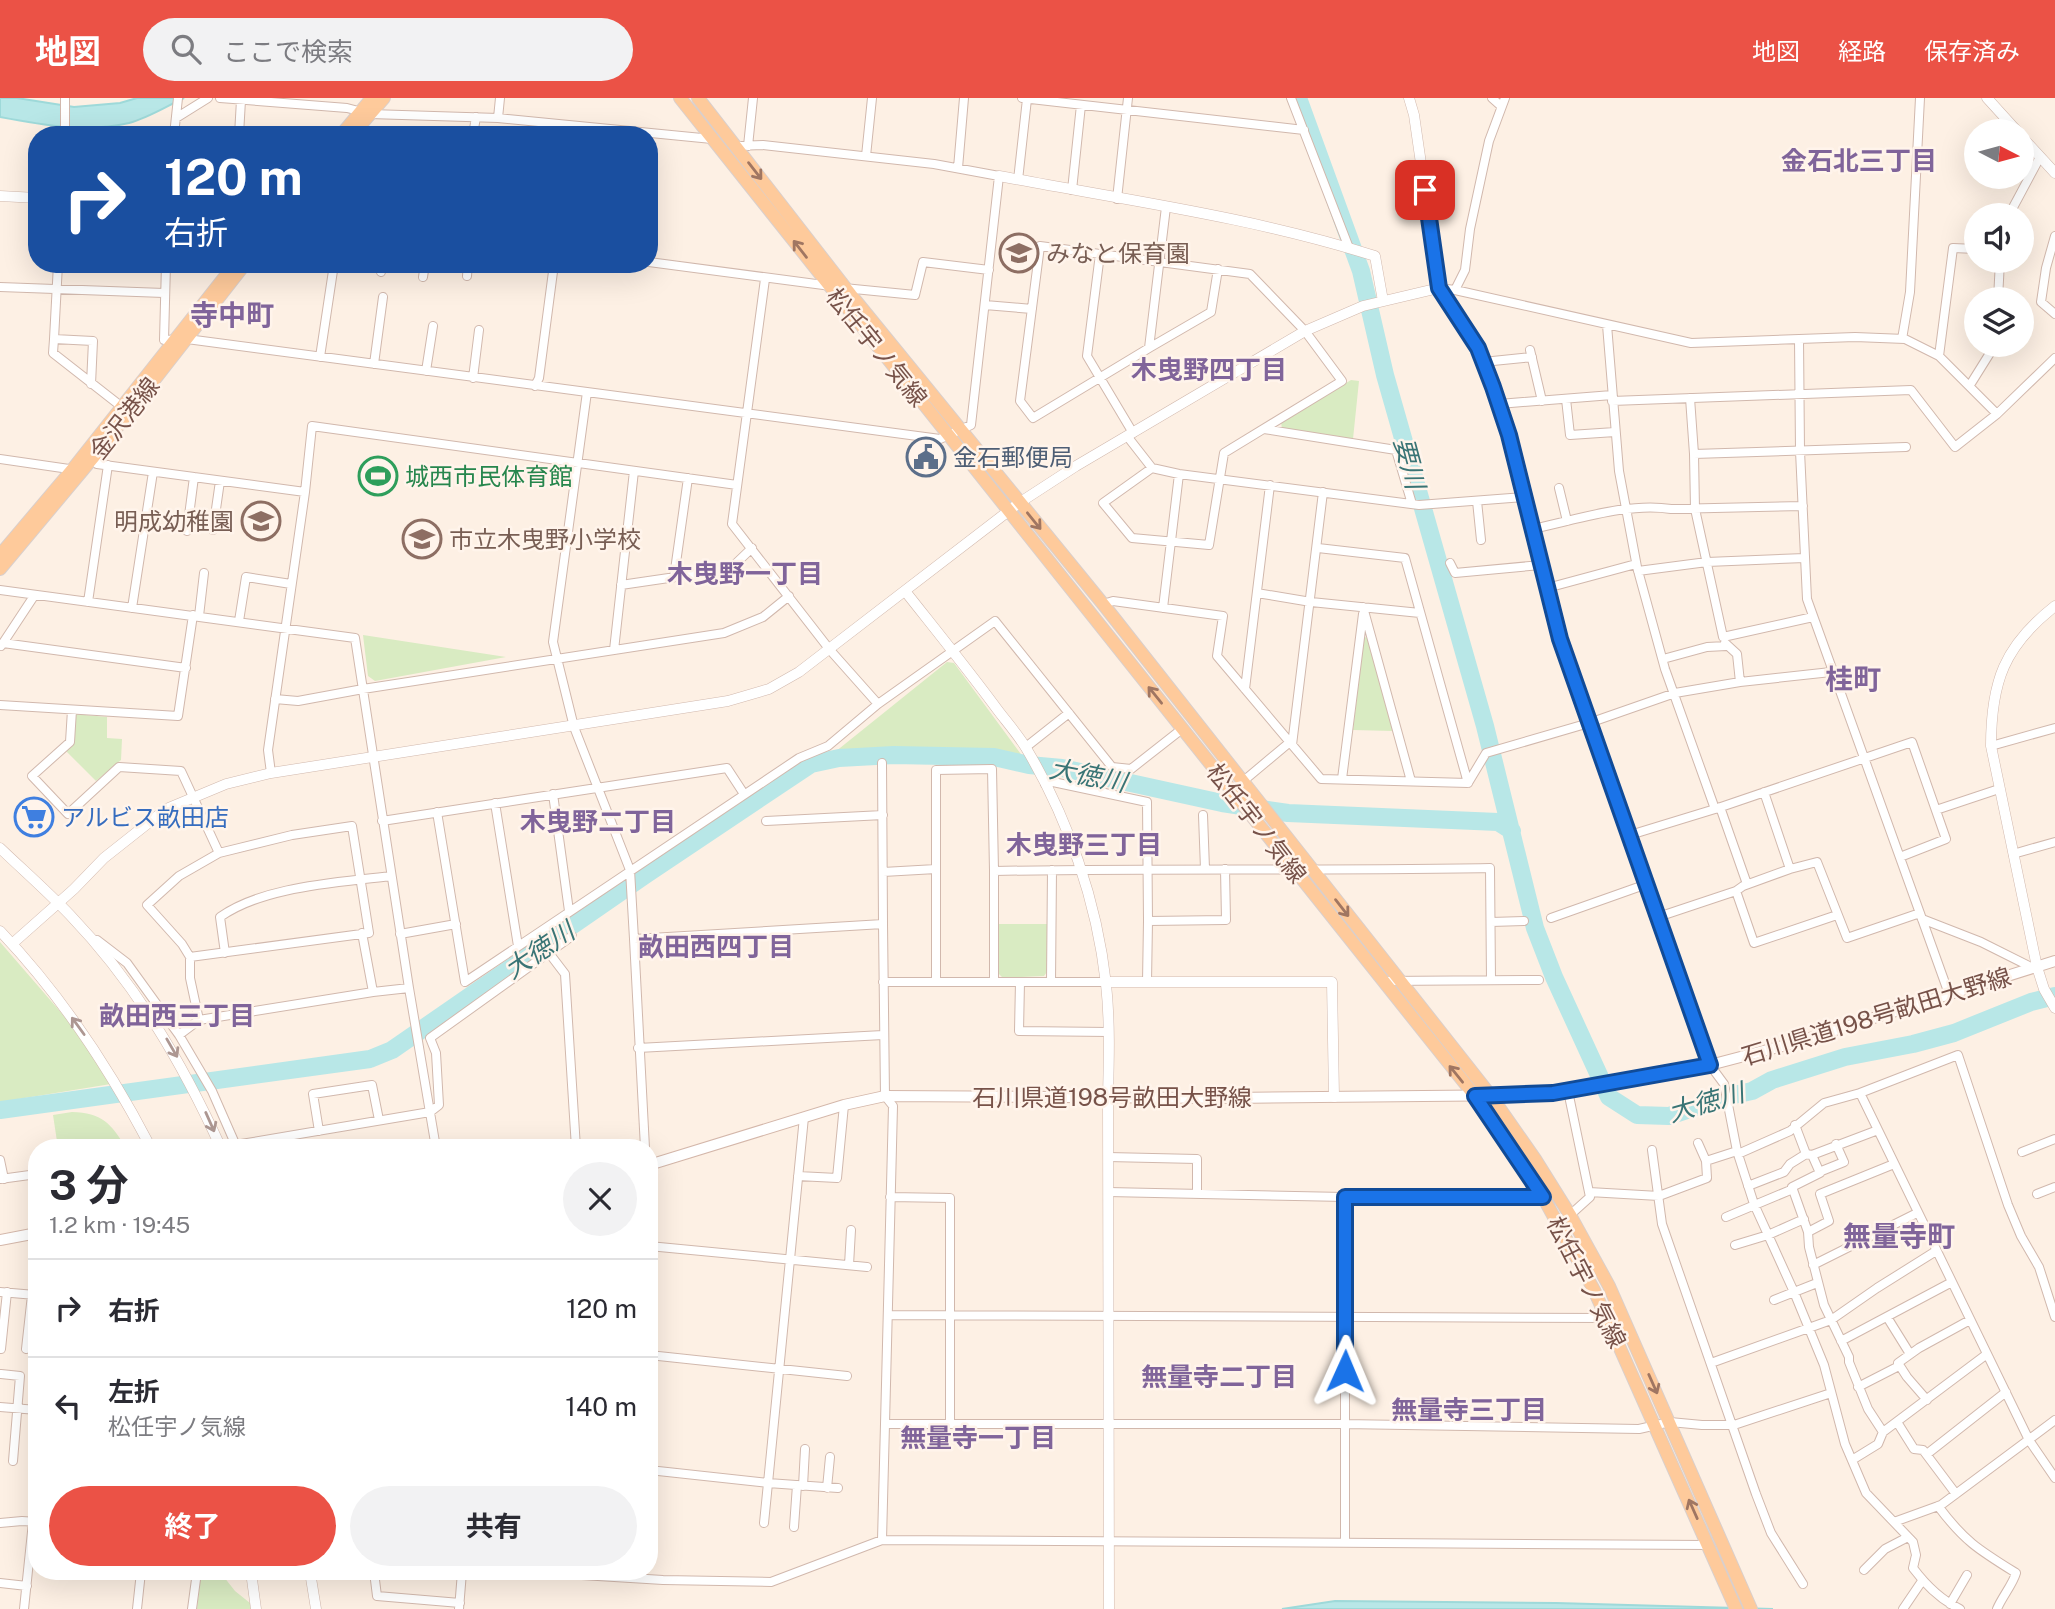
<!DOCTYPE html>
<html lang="ja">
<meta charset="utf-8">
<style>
body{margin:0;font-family:"Public Sans","Noto Sans JP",sans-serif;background:#f2f2f3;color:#2b2b33;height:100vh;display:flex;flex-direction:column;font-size:26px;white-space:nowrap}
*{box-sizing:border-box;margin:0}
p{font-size:23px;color:#7c7c81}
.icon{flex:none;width:38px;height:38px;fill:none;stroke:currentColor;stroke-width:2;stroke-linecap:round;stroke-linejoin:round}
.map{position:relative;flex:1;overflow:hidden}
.side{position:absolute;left:28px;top:1041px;width:630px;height:441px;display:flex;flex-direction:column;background:#fff;border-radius:28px;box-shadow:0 7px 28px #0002}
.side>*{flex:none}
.hud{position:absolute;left:28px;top:28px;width:630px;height:147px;border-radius:28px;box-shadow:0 7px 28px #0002;background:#1a4fa0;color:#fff;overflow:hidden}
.needle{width:46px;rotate:96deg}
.buttons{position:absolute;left:1964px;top:21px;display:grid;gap:14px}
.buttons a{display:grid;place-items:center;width:70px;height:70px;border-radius:50%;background:#fff;box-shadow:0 7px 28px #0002;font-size:35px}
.pin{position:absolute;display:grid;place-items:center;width:60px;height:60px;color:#fff;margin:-30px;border-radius:14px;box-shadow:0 4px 10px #0006}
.me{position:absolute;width:77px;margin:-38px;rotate:1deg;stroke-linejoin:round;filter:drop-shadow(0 0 5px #0008)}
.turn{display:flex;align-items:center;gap:24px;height:147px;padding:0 21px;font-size:32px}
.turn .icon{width:91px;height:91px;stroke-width:2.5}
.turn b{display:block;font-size:49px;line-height:60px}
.round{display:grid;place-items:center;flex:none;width:74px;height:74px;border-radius:37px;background:#f2f2f3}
.overview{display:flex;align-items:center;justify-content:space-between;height:119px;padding:0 21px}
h1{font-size:42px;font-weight:700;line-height:52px}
.button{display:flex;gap:14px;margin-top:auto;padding:14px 21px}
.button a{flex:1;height:80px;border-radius:42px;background:#eb5246;color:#fff;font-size:28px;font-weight:700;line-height:80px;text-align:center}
.button a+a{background:#f2f2f3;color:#2b2b33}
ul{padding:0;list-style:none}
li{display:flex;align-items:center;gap:21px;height:98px;padding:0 21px;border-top:2px solid #e1e1e2}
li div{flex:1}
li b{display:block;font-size:26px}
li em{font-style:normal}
header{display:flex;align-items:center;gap:42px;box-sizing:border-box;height:98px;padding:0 35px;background:#eb5246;color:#fff}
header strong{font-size:33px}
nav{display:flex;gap:38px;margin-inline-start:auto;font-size:24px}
.search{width:490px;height:63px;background:#f2f2f3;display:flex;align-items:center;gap:18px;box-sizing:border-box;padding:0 24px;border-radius:38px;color:#7c7c81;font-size:26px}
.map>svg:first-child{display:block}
.green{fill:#d9ebc2}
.water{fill:#b8e7e7;stroke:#9ed9d9;stroke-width:2}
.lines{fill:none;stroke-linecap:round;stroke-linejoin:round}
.river{stroke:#b8e7e7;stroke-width:18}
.minor-casing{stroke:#d1b8ad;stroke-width:10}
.tertiary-casing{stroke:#d1b8ad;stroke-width:11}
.secondary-casing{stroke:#d4b7aa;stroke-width:12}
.primary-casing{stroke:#d9cfcc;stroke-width:14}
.minor{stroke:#fff;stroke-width:8}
.tertiary{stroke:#fff;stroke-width:10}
.secondary{stroke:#fff;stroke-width:10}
.primary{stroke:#feca9b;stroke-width:12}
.oneway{stroke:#a07662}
.oneway2{stroke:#ad9792}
.route-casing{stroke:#114b97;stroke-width:18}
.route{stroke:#1a73e8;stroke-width:12}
.labels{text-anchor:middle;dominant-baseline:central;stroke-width:5;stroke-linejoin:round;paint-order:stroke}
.education-label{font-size:24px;fill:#785e54;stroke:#fff4eb;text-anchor:start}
.street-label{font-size:24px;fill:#775249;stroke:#fff4eb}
.service-label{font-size:24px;fill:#4e5e75;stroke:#fff4eb;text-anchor:start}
.leisure-label{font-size:24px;fill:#27864d;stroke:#fff4eb;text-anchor:start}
.shop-label{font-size:24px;fill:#366cbe;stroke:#fff4eb;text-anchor:start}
.neighbourhood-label{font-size:26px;font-weight:bold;fill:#80649a;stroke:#fff4eb}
.water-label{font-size:26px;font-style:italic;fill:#397475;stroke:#fff4eb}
.quarter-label{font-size:28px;font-weight:bold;fill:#80649a;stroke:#fff4eb}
</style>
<header>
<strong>地図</strong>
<div class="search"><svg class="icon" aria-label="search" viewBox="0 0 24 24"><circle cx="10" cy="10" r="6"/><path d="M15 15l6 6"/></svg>ここで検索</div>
<nav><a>地図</a><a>経路</a><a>保存済み</a></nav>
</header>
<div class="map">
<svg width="2055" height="1511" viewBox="0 0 2055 1511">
<rect width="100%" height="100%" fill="#fdf0e4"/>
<path class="green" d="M1351,282L1359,283L1353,341L1282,331L1281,324Z
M363,537L506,559L375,583L368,578Z
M1364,539L1369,540L1393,633L1353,632Z
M947,564L954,565L1023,659L995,653L886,652L835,654Z
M74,616L107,619V640L122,641L121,662L96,683L66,653L74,645Z
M998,826H1048L1047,874L1044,878L1003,880L998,875Z
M0,844L71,926L111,986L0,1004Z
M72,1014C102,1015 111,1025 126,1050H58L53,1017Z
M201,1474H220L235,1493L250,1505L251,1511H197Z"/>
<path class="water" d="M0,0H17L74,9L120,5L137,0H184C167,8 148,20 129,25C87,35 42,27 0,19Z
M1335,1503L1556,1505L1773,1511H1282Z"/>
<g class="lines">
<path class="river" d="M1298,0L1361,173L1385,277L1485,628L1535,830L1554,879L1609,999L1637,1017L1669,1018L1729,998L1752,993L1772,982L1845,959L1913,946L1954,935L2031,904L2055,898
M0,1012L370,961L392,952L645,777L811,666L839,660L894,657L994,659L1029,667L1062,670L1222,705L1288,715L1498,724L1512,733"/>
<defs>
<path id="minor" d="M220,0L347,10L370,16L498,20L712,41
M1022,0L1304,32
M1291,0L1349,150
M1492,0L1501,8
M176,20L208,0
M498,20L500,0
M65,37V0
M174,37L178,0
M239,37L241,2
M473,37L476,19
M748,48L753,0
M866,58L872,0
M958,70L964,0
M1018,82L1027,1
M1072,92L1081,7
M1117,101L1128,0
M2009,117L2040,59
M2055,138L2046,170L2041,204L2055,216
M1100,156L1087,258L1133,335
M649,164L831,188
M58,166L54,241L93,243L91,286
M166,166L164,242L187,241L587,294L553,544L574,629L630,772L634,841L883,826L885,998L893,1008L885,1326H1344L1639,1331L1670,1324L1702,1327H1734L1831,1295
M381,174L382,166
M467,178L468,166
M423,179L425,166
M765,181L732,426L830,552L878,606
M0,189L164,195
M844,190L915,197L923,164L989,172
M1439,190L1455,192L1691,245L1855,239L1905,241L1939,258L1997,316L2055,260
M1455,192L1465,172L1470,131L1489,43L1505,0
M1998,201L2000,163
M985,207L1032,211
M1607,227L1619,373L1637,469L1665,571L1715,711
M54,241L53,255L122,309
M1799,241L1800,353L1807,501L1949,896
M1902,241L1910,194L1920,0
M1149,250L1211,214L1218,171
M1530,252L1542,303
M1939,258L1953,150L1976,151
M320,259L334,166
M1483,264L1532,259
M374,266L383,199
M426,273L433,228
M473,280L479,232
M1970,287L1995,247
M535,288L539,280L554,166
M587,294L940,341L971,327L999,78L934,66L763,47L735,48
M1690,300L1694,356L1906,349
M1566,301L1570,337L1615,334
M1612,303L1911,292L1955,349L1997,316
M1499,306L1612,297
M1264,331L1396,352L1412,406
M1127,338L1152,370L1179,376L1419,407L1524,399
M97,354V366L305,394
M1694,356L1695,411L1723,539L1813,519
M0,361L76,372
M1152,370L1103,405L1132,440L1209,447L1224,355L1342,283L1305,233L1250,176L1040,148L1020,303L1033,320L1149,250L1166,109
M1559,390L1567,423
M1477,403L1481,442
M1532,431C1576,422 1628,404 1671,411L1803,408
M213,432L220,383
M187,433L194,379
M1318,450L1405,460L1468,685
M1450,465L1455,475L1541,467
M1638,473L1707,464L1805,460
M674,479L688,380
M621,487L730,471L752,450
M1547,490L1636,466
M0,492L355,540L409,890
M1257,495L1311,504L1420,515
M88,504L108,367
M1103,506L1113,503L1223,518L1217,558L1321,681L1468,685
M1363,509L1411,683
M132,510L153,374
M1163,510L1179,376
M199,518L204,475
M239,523L246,479L291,486
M3,545L186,570
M1725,545L1737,556L1740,584
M1,548L34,498
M614,552L634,373
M1663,561L1707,549L1726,548
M1245,591L1270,387
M275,601L298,603L363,591L724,535L763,519L789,498
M0,607L178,618L193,517
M72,612L70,644L32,678L68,716L119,669L181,673L219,755L179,778L147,807L182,846L190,859V880L199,922L373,894L409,890L436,1050
M1292,647L1323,394
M1991,648L2055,630
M1026,649L1069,615
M882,665L883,826
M271,675L268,652L305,394L312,328L737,387
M1342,681L1363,516
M1241,685L1290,644
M1468,685L1486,655L1589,625L1675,595L1740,584L1831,574
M1045,686L1053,684L1147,704L1148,823
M1764,694L1790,771L1817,764L1847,840L1920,815
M553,696L569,813
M495,705L518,848
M1720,709L1747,786
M1936,712L1999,691
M437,714L465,884L799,660L828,648L878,606L995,523L1112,669L1131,671L1182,631
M1203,717L1205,771
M382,723L727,670L744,696
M766,723L883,717
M1630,737L1715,711L1912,644L1946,741L1900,759
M2013,756L2055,744
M1790,771L1743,788L1736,793L1754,845L1837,817
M883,774L936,771
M1658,819L1736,793
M1551,820L1647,786
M1922,821L1981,844L2033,870
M1491,824L1524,823
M362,835L373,894
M400,836L456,826
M634,841L645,1050
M97,842L127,865L179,937L212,993L237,1050
M225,855L220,819C264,788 337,785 390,778
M549,855L565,876L576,1050
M190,859L369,835L352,728L292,737L219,755
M1382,883L1539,882
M883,884H994V773C1159,770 1325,773 1490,770L1491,882
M936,884V672L992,671L994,773
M994,884H1106
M1020,884L1019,933L1109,934
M1051,884L1052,772
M1147,884L1148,823L1226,822L1225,771
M179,937L199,922
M638,950L883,937
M1710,967L1724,986L1737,1053L1754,1106L1794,1194L1824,1267L1845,1346L1866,1395L1913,1444L1916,1457L1913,1470C1925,1486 1941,1502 1960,1511
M1568,993L1590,1099L1570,1117
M1795,1027L1806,1056L1812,1057L1820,1075L1792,1089L1808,1134L1809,1149L1824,1207L1849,1259V1264L1868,1311L1883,1334
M319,1033L313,996L372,987L379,1022
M235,1047L430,1014L439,1007L436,955L430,940L572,838
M1652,1052L1662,1126L1756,1396L1771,1435L1803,1486
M2022,1054L2055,1041
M1738,1056L1790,1033L1824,1005L1860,995
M1812,1057L1878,1032
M1108,1059L1197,1061V1096
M0,1062L4,1081
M1706,1063L1737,1053
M1819,1074L1844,1064L1836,1046
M798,1078L837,1080L844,1007
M0,1081L37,1076
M1748,1088L1784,1074L1790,1066L1806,1056
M1108,1094L1345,1099H1543
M1589,1094L1659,1098L1707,1080L1706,1063L1698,1045
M2037,1096L2055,1089
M890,1099L950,1100V1326
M1726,1119L1793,1091
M1808,1134L1829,1123L1820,1096L1894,1066
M1735,1147L1768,1137L1804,1121
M649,1148L867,1169
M849,1167L851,1132
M1813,1167L1917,1115
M0,1194L35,1197
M1774,1202L1817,1185
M888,1217L1608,1220
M1887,1219L1910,1256
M2055,1219L2039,1169L2021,1138L2008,1107L1958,957L1860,995L2029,1342L2055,1380
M1841,1243L1952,1184
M1,1251L7,1194
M26,1251L32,1197
M649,1257L847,1278
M1711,1265L1831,1222L1877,1190L1936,1153
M1,1276L20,1278L13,1363
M1858,1289L1899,1268
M1927,1302L1907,1279L1898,1265L1919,1250L1970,1222
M0,1309L37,1312
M1897,1324L1914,1351L1923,1352L1956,1396
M1927,1356L2006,1294
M1852,1362L1878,1346L1883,1334L1987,1256
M649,1372L768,1385L804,1019
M803,1388L805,1351
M827,1390L830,1359
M1938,1408C1964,1443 1979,1452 2016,1475C2013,1486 2002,1499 1997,1511
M1894,1424L1941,1407L2055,1322
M0,1425L22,1423L37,1424
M764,1425L768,1385L838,1390
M794,1429L797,1387
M882,1442L885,1326
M1345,1445V1099
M1864,1472L1885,1451L1908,1439
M374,1474L377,1498L460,1505
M533,1474L663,1482L771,1484L882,1442L1709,1447
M0,1485L27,1488
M1950,1506L1967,1477
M24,1511L33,1424
M137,1511L141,1474
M192,1511L197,1474
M459,1511L462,1474
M1903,1511L1922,1483"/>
<path id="tertiary" d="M1409,0L1414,17L1439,190L1478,250L1487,273L1509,337L1560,541L1710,967
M1987,0L2017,33
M2021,38L2055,75
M999,78C1125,102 1252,119 1375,158L1383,203
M0,98L37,100
M905,493C935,531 965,568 994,607C1004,621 1017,635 1026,650C1068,720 1097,804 1106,886C1110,923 1109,960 1108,998L1109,1511
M2055,508C2004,548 1991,584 1991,648L2037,869L2044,891L2055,910
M0,750C23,772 48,794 70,817C136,886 182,964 221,1050
M0,833C62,898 110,971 151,1050
M12,846L74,791L104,760L166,711L226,686L271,675L728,603L769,591L799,574L1019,405L1076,368L1305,233L1363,208L1439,190
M1106,884H1332L1334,999
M251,1474L256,1511
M310,1474L316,1511"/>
<path id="secondary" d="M649,1067L844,1007L885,998L1230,1000L1538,997L1710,967L1794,945L2055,863
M0,1142L37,1135"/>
<path id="primary" d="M680,0L1475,998L1543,1099L1594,1192L1736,1511
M698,0L851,197L1103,506L1491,998L1535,1061L1570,1117L1609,1188L1751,1511
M341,37L372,0
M352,37L384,0
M0,457L72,372L235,166
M0,471L97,355L245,166"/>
</defs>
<use href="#minor" class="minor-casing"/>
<use href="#tertiary" class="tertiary-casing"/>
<use href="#secondary" class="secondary-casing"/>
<use href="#primary" class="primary-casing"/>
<use href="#minor" class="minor"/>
<use href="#tertiary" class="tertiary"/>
<use href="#secondary" class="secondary"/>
<use href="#primary" class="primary"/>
</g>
<defs><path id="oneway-shaft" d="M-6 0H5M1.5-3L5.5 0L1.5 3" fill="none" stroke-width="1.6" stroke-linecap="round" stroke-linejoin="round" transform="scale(1.75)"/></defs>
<g class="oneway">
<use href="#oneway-shaft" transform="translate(755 73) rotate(52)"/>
<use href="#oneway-shaft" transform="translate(800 151) rotate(-128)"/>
<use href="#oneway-shaft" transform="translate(1034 423) rotate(51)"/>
<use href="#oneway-shaft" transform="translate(1155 597) rotate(-129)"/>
<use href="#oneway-shaft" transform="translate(1342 810) rotate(52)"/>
<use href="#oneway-shaft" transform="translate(1456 976) rotate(-129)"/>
<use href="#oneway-shaft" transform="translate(1653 1286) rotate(66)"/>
<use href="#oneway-shaft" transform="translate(1693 1411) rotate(-114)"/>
</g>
<g class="oneway2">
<use href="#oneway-shaft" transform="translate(78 928) rotate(-126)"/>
<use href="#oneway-shaft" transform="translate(172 950) rotate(60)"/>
<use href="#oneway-shaft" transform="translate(210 1024) rotate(66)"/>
</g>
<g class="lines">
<defs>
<path id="route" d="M1345,1273V1099H1543L1475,998L1553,995L1710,967L1560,541L1509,337L1493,289L1478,250L1439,190L1425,92"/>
</defs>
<use href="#route" class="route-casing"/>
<use href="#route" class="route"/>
</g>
<defs>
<symbol id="school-ring" viewBox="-11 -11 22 22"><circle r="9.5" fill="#fff4eb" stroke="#8d6e63" stroke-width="1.5"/><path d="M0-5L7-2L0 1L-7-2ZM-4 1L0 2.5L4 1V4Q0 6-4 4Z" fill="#8d6e63"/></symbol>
<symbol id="civic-ring" viewBox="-11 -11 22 22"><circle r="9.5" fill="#fff4eb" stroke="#5c6f8a" stroke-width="1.5"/><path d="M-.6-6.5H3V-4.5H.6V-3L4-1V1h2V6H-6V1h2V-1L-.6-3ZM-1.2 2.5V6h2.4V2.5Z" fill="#5c6f8a"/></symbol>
<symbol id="stadium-ring" viewBox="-11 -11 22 22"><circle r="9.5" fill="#fff4eb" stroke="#2e9e5b" stroke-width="1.5"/><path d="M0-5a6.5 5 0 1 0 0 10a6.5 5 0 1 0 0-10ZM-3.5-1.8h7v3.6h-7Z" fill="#2e9e5b"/></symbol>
<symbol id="supermarket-ring" viewBox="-11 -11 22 22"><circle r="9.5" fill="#fff4eb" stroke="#3f7fe0" stroke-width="1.5"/><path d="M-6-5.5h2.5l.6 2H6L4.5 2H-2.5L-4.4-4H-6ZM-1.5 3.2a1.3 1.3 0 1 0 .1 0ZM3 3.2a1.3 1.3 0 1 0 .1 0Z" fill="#3f7fe0"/></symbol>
</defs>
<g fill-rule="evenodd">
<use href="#school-ring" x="997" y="133" width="44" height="44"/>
<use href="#civic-ring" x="904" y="337" width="44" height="44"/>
<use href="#stadium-ring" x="356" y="356" width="44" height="44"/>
<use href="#school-ring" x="239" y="401" width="44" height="44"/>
<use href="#school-ring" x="400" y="419" width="44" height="44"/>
<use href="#supermarket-ring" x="12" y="697" width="44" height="44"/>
</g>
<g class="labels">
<g class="education-label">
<text x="1046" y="155">みなと保育園</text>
<text x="234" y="423" text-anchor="end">明成幼稚園</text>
<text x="449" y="441">市立木曳野小学校</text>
</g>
<g class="street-label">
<text transform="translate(877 249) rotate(51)">松任宇ノ気線</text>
<text transform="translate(124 320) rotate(-52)">金沢港線</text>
<text transform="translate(1257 725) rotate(52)">松任宇ノ気線</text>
<text transform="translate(1876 918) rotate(-17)">石川県道198号畝田大野線</text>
<text x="1112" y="999">石川県道198号畝田大野線</text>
<text transform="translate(1587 1184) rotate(63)">松任宇ノ気線</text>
</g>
<g class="service-label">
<text x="953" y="359">金石郵便局</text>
</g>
<g class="leisure-label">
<text x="405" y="378">城西市民体育館</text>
</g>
<g class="shop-label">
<text x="61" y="719">アルビス畝田店</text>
</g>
<g class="neighbourhood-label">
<text x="1859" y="62">金石北三丁目</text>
<text x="1209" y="271">木曳野四丁目</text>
<text x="745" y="475">木曳野一丁目</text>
<text x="598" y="723">木曳野二丁目</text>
<text x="1084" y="746">木曳野三丁目</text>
<text x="716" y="848">畝田西四丁目</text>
<text x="177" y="917">畝田西三丁目</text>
<text x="1219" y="1278">無量寺二丁目</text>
<text x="1469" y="1311">無量寺三丁目</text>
<text x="978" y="1339">無量寺一丁目</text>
</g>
<g class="water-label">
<text transform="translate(1410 365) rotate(75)">要川</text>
<text transform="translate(1088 677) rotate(11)">大徳川</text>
<text transform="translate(539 852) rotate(-34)">大徳川</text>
<text transform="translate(1706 1004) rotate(-16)">大徳川</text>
</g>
<g class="quarter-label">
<text x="232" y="216">寺中町</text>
<text x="1853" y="580">桂町</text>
<text x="1899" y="1137">無量寺町</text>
</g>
</g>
</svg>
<div class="buttons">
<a><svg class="needle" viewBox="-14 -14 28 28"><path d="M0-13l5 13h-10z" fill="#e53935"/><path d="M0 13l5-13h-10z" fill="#7c7c81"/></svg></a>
<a><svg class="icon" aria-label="sound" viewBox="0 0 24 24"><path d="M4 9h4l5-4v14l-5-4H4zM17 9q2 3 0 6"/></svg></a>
<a><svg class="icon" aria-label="layers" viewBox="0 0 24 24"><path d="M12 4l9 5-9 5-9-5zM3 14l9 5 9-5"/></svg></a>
</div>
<div class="pin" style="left:1425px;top:92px;background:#d93025"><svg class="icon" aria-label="arrive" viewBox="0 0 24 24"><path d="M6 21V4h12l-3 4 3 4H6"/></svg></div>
<svg class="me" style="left:1345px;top:1273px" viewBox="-20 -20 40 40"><path d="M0-17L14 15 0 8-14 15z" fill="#1a73e8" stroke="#fff" stroke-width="4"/></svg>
<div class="hud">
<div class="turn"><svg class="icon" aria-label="right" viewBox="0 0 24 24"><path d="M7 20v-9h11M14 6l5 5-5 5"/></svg><div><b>120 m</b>右折</div></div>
</div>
<section class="side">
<div class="overview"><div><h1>3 分</h1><p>1.2 km · 19:45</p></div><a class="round"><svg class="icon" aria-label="close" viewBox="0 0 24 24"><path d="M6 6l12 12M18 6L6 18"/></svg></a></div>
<ul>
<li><svg class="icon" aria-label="right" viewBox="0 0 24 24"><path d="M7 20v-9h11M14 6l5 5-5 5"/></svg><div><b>右折</b></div><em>120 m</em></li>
<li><svg class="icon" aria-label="left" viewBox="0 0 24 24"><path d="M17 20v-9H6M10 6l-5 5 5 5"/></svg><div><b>左折</b><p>松任宇ノ気線</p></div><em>140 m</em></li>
</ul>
<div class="button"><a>終了</a><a>共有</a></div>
</section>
</div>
